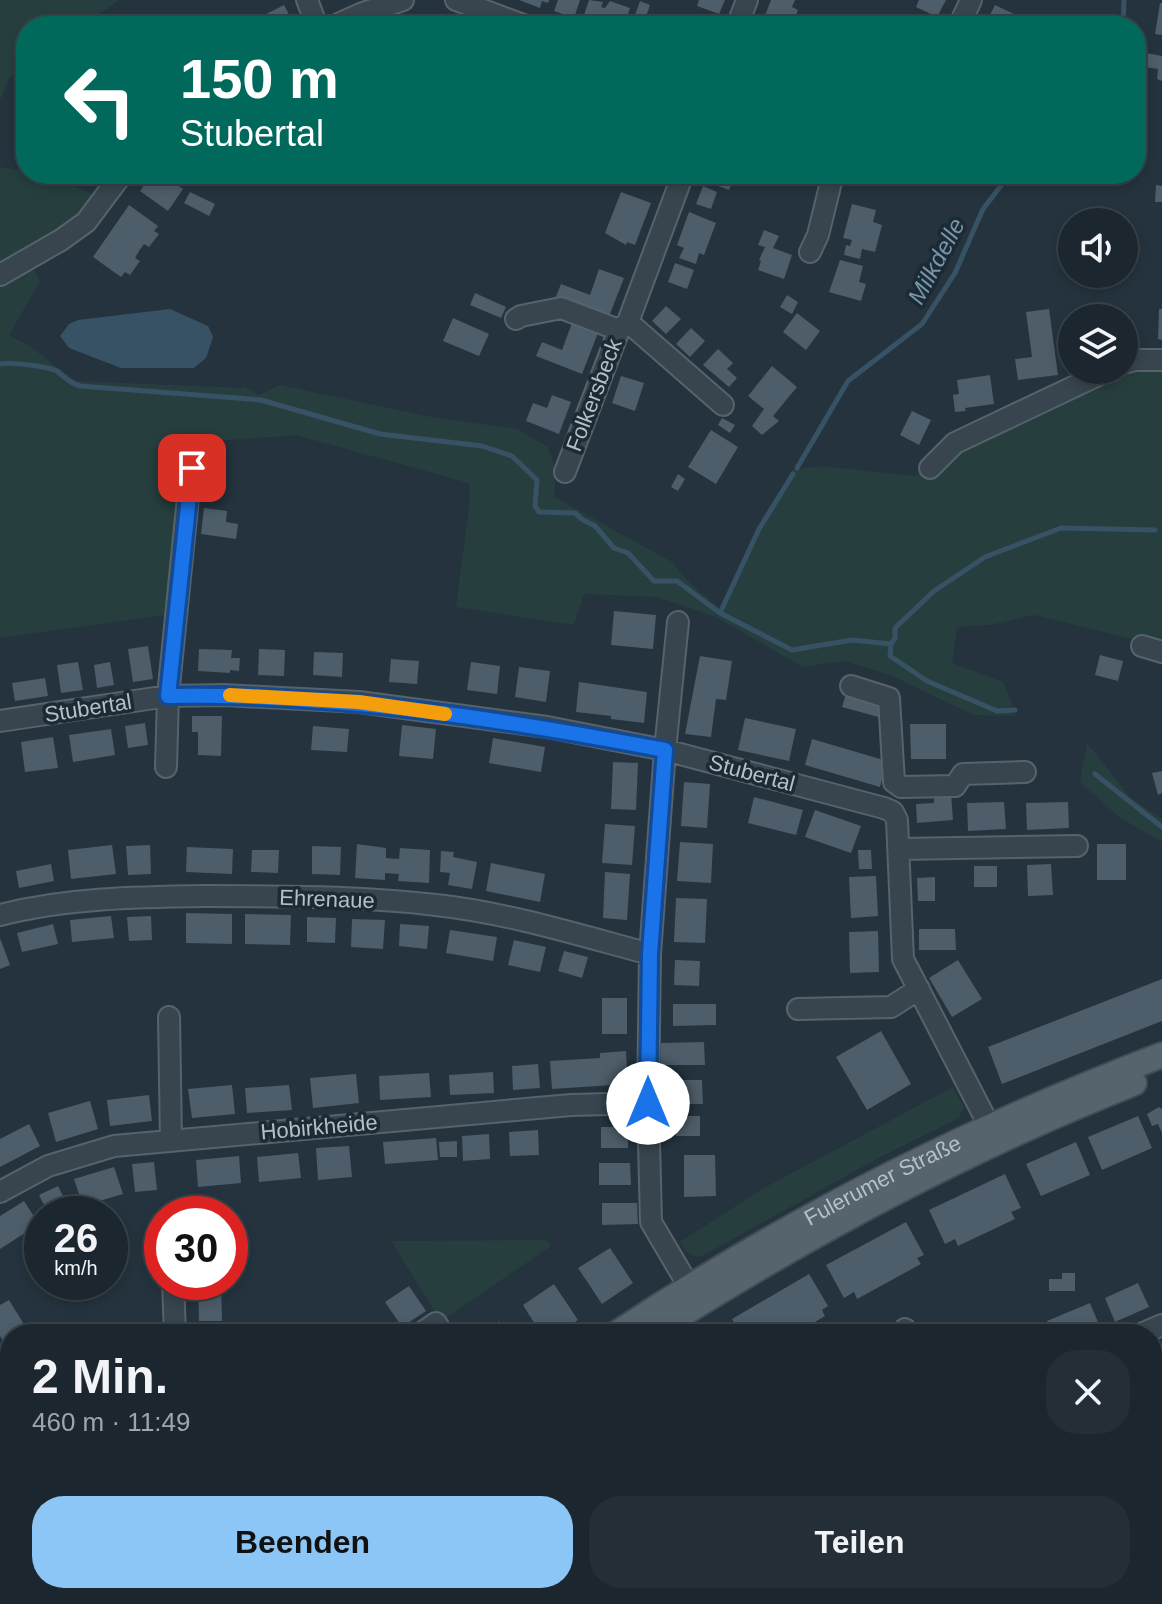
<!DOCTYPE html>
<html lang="de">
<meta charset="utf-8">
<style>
body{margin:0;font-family:Helvetica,sans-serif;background:#242e36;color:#f1f3f6;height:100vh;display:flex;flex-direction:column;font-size:30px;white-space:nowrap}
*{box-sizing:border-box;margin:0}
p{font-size:26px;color:#a0a5aa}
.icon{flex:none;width:44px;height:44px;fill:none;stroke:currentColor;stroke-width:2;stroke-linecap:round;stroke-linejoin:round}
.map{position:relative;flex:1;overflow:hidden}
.panel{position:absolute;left:0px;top:1324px;width:1162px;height:280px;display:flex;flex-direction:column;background:#1b262e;border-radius:32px 32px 0 0;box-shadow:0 4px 12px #0003,0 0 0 2px #39434a}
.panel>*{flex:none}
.guide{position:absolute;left:16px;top:16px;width:1130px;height:168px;border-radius:32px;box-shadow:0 4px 12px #0003,0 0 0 2px #39434a;background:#00695c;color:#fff;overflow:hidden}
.buttons{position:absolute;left:1058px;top:208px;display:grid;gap:16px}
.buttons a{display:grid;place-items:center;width:80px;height:80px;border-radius:50%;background:#1b262e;box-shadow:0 4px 12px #0003,0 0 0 2px #39434a;font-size:40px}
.speed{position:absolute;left:24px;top:1196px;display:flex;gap:16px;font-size:40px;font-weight:700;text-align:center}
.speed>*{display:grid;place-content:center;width:104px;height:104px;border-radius:50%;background:#1b262e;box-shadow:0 4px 12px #0003,0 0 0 2px #39434a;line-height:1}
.speed small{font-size:20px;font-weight:400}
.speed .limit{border:12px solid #d22;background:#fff;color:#111}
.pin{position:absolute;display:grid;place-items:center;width:68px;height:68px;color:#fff;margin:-34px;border-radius:16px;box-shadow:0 4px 12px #0006}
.me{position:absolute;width:88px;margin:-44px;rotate:0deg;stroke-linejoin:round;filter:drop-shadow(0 0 6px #0008)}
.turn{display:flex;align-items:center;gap:28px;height:168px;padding:0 32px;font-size:36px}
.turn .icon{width:104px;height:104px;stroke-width:2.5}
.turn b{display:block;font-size:56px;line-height:68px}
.round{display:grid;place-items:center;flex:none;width:84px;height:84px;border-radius:32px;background:#242e36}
.overview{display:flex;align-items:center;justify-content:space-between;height:136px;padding:0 32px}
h1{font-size:48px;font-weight:700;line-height:60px}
.cta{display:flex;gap:16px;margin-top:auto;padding:16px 32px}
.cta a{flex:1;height:92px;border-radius:32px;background:#8bc6f7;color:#111;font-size:32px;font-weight:700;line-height:92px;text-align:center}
.cta a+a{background:#242e36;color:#f1f3f6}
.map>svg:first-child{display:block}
.green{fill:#263f3e}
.water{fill:#385265}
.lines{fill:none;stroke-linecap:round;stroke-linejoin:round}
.stream{stroke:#385265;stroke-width:5}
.building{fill:#4d5d69}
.minor-casing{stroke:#56626c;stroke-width:24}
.major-casing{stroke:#414e57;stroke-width:28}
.minor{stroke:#38454e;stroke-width:20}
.major{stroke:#56646e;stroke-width:24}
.route-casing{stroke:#114b97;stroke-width:20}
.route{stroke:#1a73e8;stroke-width:14}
.slow{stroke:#f59e0b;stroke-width:14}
.labels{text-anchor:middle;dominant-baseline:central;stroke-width:7;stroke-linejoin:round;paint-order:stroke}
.street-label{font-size:22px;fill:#b4bfc9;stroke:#1d2a33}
.water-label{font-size:24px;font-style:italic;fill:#7496ac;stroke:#1d2a33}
</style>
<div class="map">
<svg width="1162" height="1604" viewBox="0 0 1162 1604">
<rect width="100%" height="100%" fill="#24333e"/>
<path class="green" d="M0,0H119L83,26H26V66L9,78L0,100Z
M0,167L26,171V174H48L99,197L71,224L25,253L40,281L9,335L28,345L76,381L242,388L244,386L259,395L280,385L426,416L517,429L548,447L556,470L554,497L674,563C679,575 708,599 720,608L792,470L821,466L915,476L941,460L1118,371L1162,365V645L1143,634L1132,639L1034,615L990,625L957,627L952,663L1003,682L1017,716L973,715L890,675L844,661L803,667L716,617L657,597L584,594L574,625L456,607L470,499L469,483L296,435L190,443L170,601L165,615L0,638Z
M1087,743L1131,798L1162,819V842L1119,817L1080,782Z
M953,1087L964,1107L959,1118L886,1154L702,1256C690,1258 687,1252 680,1242L764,1188Z
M547,1240L551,1246L441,1321L391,1241Z
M0,1403L10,1419V1594H118V1604H0Z"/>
<path class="water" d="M170,309L208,326L213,337L206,358L194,368H121L69,348L60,336L69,324L78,320Z"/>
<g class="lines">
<path class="stream" d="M1123,26L1124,0
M0,364C10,362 50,366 58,372C66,378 69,383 80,386L261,400L380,434L482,446L512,456L537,480L535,506L539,512L575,513L583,520L595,526L614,548L628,553L654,581H677L720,613L792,650L852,640L891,644L890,656L927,681L997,711L1015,710
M797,468L848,381L922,324L955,273L983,209L1010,174
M720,613L759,529L793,474
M891,644L895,638V628L934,591L985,557L1061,528L1155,530
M1095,774L1162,827"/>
</g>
<path class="building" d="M519,0H549L548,3L542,1L540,8Z
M558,0H580L574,18L554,11Z
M589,0L603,2L601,7L605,8L610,1L630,8L624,26H601L600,21L584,15Z
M699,0H725L719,14L697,6Z
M771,0H795L792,7L798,10L792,26H761Z
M919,0H946L937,17L916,7Z
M640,1L650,5L643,26L632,23Z
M1160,3H1162V35L1155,34Z
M284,5L295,26H260L256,19Z
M995,5L1018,16L1014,26H992L986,23Z
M1141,52L1162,56V81L1157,79L1158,69L1138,66Z
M151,174H161L183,189L168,211L140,191Z
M707,174H735L729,190L704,181Z
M850,174H886L887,177L851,183Z
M1156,185L1162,186V202H1155Z
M703,186L717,192L711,209L696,204Z
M190,192L215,204L209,216L184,203Z
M621,192L651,203L635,245L627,242L626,245L605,233Z
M852,204L876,210L873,222L882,225L875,252L862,249L860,259L844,255L846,245L850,246L852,240L843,238Z
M129,205L158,226L154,231L159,234L149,247L144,244L139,251L135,258L140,261L130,275L125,272L121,277L93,257Z
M689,212L716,223L704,255L699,253L696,264L679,258L684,248L677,245Z
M764,230L779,236L773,248L792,255L784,279L758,270L761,261L759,260L765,247L758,245Z
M840,260L863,266L859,282L866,284L861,301L829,292Z
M675,263L694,270L687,289L668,282Z
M599,269L624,278L608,319L555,299L561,284L590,295Z
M475,293L506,307L501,318L470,305Z
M787,295L798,302L792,314L780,307Z
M666,306L681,319L666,334L652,321Z
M1049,309L1058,375L1018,380L1015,359L1032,357L1026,312Z
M1159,309H1162V340L1158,339Z
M797,313L820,331L806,350L783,332Z
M453,318L489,334L479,356L443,341Z
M572,323L598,333L582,374L536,356L542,342L562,350Z
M691,328L705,341L690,357L676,344Z
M718,349L733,363L727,369L737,378L729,387L703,365Z
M772,366L797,387L773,416L779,421L762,435L752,426L764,409L748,396Z
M990,375L994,404L965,408L966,411L955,412L953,395L959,394L957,380Z
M621,376L644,383L635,411L612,403Z
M552,395L571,402L559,434L526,421L533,403L547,408Z
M912,411L931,420L919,445L900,435Z
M722,418L735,425L730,433L718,425Z
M711,430L738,447L716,484L688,467Z
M678,474L685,479L678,491L671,487Z
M204,508L227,511L226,522L238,524L236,539L201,534Z
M614,611L656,615L653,649L611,645Z
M148,646L153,679L133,682L128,649Z
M199,649L232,650L231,658H240L239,671L230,670V673L198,671Z
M259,649L285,650L284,676L258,675Z
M314,652L343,653L342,677L313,675Z
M1100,655L1123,661L1118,681L1095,675Z
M700,656L732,661L726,700L716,699L711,737L685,734Z
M391,659L419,661L417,684L389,682Z
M78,662L83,690L61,693L57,665Z
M110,662L114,685L97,688L94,665Z
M471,662L500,666L497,694L467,690Z
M519,667L550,671L546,702L515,697Z
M45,678L48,696L15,701L12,683Z
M579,682L647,692L644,723L611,719V716L576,712Z
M846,694L886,705L882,718L842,707Z
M192,716H222L221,756L198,755V732H192Z
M745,718L796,729L789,761L738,750Z
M145,723L148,745L128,748L125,726Z
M910,724H946V759H911Z
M402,725L436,729L433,759L399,756Z
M313,726L349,729L347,752L311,750Z
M111,729L115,755L73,762L69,735Z
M53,737L58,768L25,772L21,742Z
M493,738L545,747L541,772L489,763Z
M812,739L887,761L880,787L805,765Z
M613,762L638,763L636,810L611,809Z
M1162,771V793L1158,795L1152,773Z
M684,782L710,784L707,828L681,826Z
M951,793L953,820L917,823L916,804L934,803V794Z
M754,797L803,810L796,835L748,823Z
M1004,802L1006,829L968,831L967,803Z
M1068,802L1069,828L1027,830L1026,803Z
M815,810L861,826L851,853L805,837Z
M605,824L635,826L632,865L602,863Z
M680,842L713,844L711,883L677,881Z
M357,844L386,848V858L399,859L400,848L430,850L429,883L398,881L399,874L385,873V880L355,878Z
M1097,844H1126V880H1097Z
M112,845L116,874L71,879L68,850Z
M150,845L151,874L128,875L126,846Z
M312,846L341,847L340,875L312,874Z
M187,847L233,849L232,874L186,872Z
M252,850H279L278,873L251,872Z
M858,850H871L872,869H859Z
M441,851L454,852L453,857L477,862L472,889L448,885L450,873L440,872Z
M491,863L545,874L540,902L486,891Z
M51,864L54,881L19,888L16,871Z
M1051,864L1053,895L1028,896L1027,865Z
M974,866H997V887H974Z
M605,872L630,874L627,920L603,918Z
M876,876L878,916L851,918L849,877Z
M935,877V901H918L917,878Z
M676,898L707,899L705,943L674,942Z
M186,913L232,914V944L186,943Z
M245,914L291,915L290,945L245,944Z
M111,916L114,938L72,942L70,920Z
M151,916L152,940L129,941L127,917Z
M307,917L336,918L335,943L307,942Z
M352,919L385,920L383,949L351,947Z
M53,924L58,944L22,952L17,933Z
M400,924L429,926L427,949L399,946Z
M919,929H955L956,950H919Z
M450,930L497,937L493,961L446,953Z
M878,931L879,972L850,973L849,932Z
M0,938L10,965L0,969Z
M514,940L546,947L540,972L508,965Z
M564,951L588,957L582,978L558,971Z
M675,960L700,961L699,986L674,985Z
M958,960L982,999L952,1017L929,978Z
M1162,979V1021L1002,1084L988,1047Z
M602,998H627V1034H602Z
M673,1004H716V1025L673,1026Z
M881,1031L911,1084L867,1110L836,1057Z
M704,1042L705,1065H661V1043Z
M626,1051L628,1084L552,1089L550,1061L600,1058V1053Z
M538,1064L540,1088L513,1090L512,1066Z
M493,1072L494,1093L450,1095L449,1075Z
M429,1073L431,1097L380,1100L379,1076Z
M356,1074L359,1103L313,1108L310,1078Z
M675,1080H702L703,1104H676Z
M232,1085L235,1114L192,1118L188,1089Z
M289,1085L292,1110L247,1113L245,1088Z
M149,1095L152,1121L110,1126L107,1100Z
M90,1101L98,1129L56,1142L48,1113Z
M1159,1107L1162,1109V1133L1158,1124L1152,1126L1147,1114Z
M676,1116H700V1136H676Z
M1138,1116L1152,1148L1102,1170L1088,1137Z
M29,1124L40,1146L0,1167V1139Z
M601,1127H628V1148H601Z
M538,1130L539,1155L510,1156L509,1132Z
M489,1134L490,1159L463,1161L462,1136Z
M436,1138L438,1160L385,1164L383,1142Z
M457,1141V1157H440L439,1142Z
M1076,1142L1090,1175L1041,1196L1026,1164Z
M349,1146L352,1177L318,1180L316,1148Z
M298,1153L301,1178L259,1182L257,1157Z
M684,1155H715L716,1196L684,1197Z
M239,1156L241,1183L198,1187L196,1160Z
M154,1162L157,1190L135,1192L132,1164Z
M599,1163H630L631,1185H599Z
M114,1167L123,1194L83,1206L74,1179Z
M1005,1174L1021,1208L1011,1212L1015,1219L958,1246L955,1239L945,1244L929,1210Z
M58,1186L69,1208L57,1214H49L39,1195Z
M24,1201L39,1224L0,1249V1216Z
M602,1203H637L638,1224L602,1225Z
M906,1222L924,1255L917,1258L921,1264L857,1299L854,1292L844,1298L826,1265Z
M610,1248L633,1283L602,1304L578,1268Z
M1062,1273H1075V1291H1049V1279H1062Z
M809,1274L828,1306L822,1310L825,1316L795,1334H739L732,1319Z
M198,1282H221L222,1321H199Z
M1138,1283L1149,1307L1115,1322L1105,1298Z
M554,1284L578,1320L557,1334H541L523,1305Z
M409,1286L426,1311L402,1327L385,1302Z
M9,1300L30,1334H10V1352L0,1336V1305Z
M1090,1303L1100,1327L1084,1334H1052L1047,1321Z
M499,1321L507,1334H480Z
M936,1325V1334H922V1326Z
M326,1594H349L355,1604H309Z
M383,1594H419L425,1604H376L374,1599Z
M577,1594H631L612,1604H567L565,1601Z
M878,1594H890L902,1600L900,1604H873Z"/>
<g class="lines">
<defs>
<path id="minor" d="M307,0L317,26
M456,0L526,26
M334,26L363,13L403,0
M737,26L747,0
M959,26L971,0
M810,252L818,235L833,174
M0,275L61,240L86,222L122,174
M516,319L521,316L561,308L619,330
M628,322L723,405
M1124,363L1135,360H1162
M930,468L955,443L1109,370
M565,472L619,330L628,322L683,174
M678,622L665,750L650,954L648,1103L651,1222L697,1300
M1142,646L1162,652
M851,686L889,698L894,782L901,787L955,786L963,774L1025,772
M0,721L168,696L224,695L359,702L547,727L665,750L884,808L893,812L897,820L903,959L997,1141
M166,767L168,696L193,448
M899,849L1077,846
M0,915C67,898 136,897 205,896C282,896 360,896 436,905C509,913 579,935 650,954
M798,1009L891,1007L919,989
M169,1017L171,1141
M0,1192L48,1166L114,1146L571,1105L648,1103
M173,1282L175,1334
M905,1329V1334
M420,1334L436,1323L443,1334
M1141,1334L1162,1325
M0,1386L10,1401
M144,1594L146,1604
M170,1594L179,1604
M783,1594L805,1604
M670,1604L689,1594"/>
<g id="major">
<path id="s1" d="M616,1334C788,1220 970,1128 1162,1055"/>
<path d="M651,1334C803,1237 966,1149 1134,1083"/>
<path d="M207,1604L221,1594"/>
<path d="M261,1604L279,1594"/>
</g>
</defs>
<use href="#minor" class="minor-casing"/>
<use href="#major" class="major-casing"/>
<use href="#minor" class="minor"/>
<use href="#major" class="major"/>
</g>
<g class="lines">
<defs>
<path id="route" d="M192,468L168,696C336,693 501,719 665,750L650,954L648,1103"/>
</defs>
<use href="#route" class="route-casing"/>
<use href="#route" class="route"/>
<path class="slow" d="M230,695L359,702L445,714"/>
</g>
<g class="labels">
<g class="street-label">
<text transform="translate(594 395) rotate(-69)">Folkersbeck</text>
<text transform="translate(88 708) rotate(-9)">Stubertal</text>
<text transform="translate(752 773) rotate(15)">Stubertal</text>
<text transform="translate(327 899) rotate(2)">Ehrenaue</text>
<text transform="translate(319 1127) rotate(-5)">Hobirkheide</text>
<text stroke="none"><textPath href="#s1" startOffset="308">Fulerumer Straße</textPath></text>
</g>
<g class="water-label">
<text transform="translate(936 261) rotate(-62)">Milkdelle</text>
</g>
</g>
</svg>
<div class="buttons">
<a><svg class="icon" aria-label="sound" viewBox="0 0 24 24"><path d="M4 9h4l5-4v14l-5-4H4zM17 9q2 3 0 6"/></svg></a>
<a><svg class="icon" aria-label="layers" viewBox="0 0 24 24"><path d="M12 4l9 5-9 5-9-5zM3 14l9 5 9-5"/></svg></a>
</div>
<div class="speed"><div>26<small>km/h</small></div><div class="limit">30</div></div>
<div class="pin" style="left:192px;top:468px;background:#d93025"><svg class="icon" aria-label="arrive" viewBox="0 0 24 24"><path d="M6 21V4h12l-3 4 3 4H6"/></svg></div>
<svg class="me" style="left:648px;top:1103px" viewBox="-20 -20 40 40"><circle r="19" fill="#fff"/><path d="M0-13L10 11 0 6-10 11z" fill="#1a73e8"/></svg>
<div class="guide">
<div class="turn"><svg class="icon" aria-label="left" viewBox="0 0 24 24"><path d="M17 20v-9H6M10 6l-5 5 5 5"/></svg><div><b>150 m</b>Stubertal</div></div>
</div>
<section class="panel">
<div class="overview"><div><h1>2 Min.</h1><p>460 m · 11:49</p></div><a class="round"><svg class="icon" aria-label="close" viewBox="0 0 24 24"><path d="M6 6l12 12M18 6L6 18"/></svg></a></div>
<div class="cta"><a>Beenden</a><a>Teilen</a></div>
</section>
</div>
